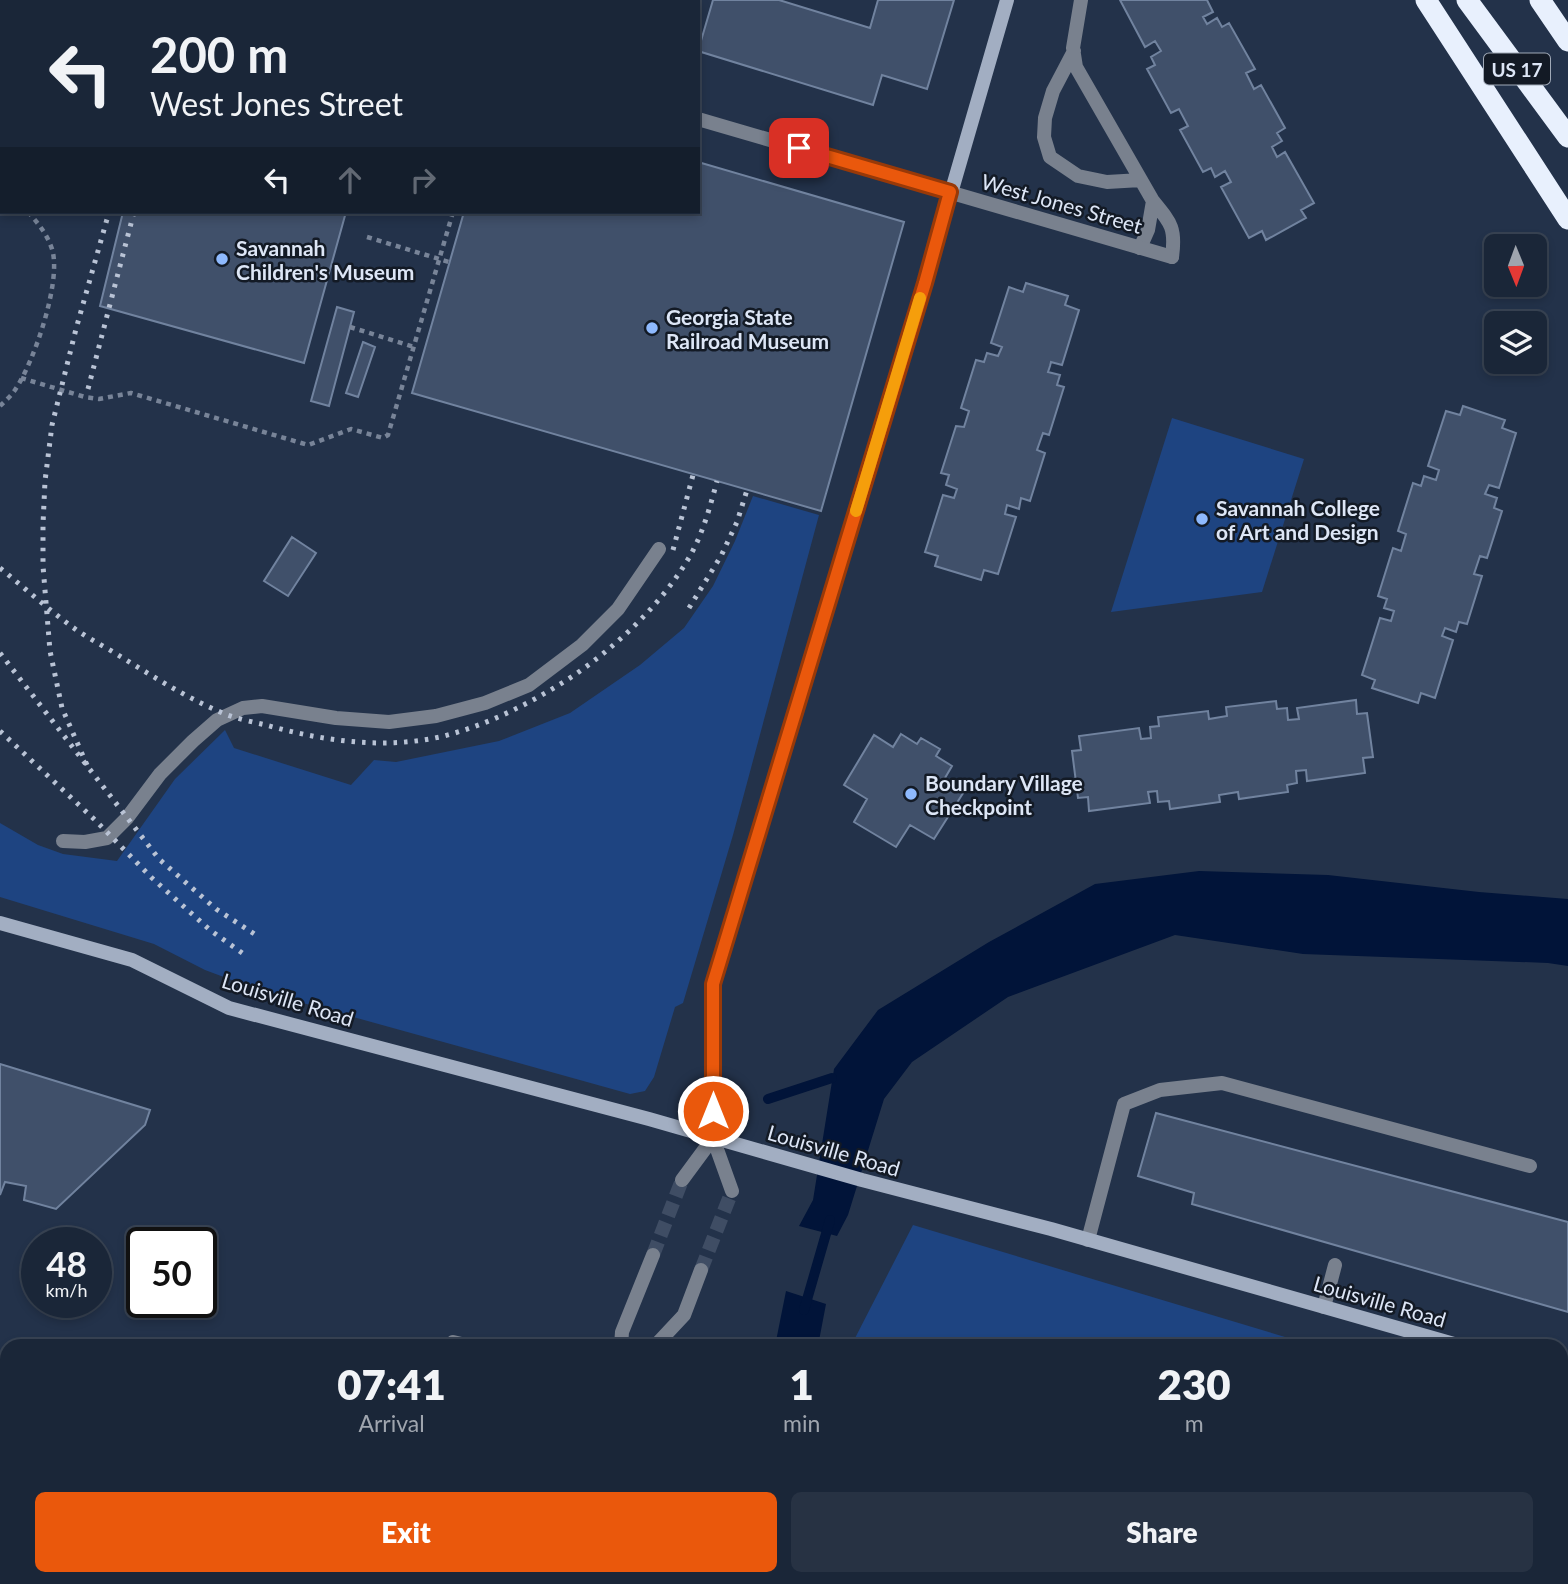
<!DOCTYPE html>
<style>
body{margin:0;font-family:Lato,sans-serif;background:#273243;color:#f1f3f6;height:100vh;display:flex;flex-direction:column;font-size:26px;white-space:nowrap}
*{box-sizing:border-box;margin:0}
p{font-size:23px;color:#9fa5ae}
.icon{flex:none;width:38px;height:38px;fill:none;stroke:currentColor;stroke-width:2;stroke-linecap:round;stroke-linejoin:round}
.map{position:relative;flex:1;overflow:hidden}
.panel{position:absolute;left:0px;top:1339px;width:1568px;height:247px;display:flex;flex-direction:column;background:#1a2638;border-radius:21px 21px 0 0;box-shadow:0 4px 10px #0003,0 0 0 2px #384353}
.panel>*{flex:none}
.top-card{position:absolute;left:0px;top:0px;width:700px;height:214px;box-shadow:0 4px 10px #0003,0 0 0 2px #384353;background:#1a2638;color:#f1f3f6;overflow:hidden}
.needle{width:46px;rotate:179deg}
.tools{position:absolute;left:1484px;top:234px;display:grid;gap:14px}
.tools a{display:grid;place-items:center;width:63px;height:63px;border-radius:10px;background:#1a2638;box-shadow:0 4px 10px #0003,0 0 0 2px #384353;font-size:35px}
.speed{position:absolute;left:21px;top:1227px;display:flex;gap:14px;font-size:35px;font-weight:700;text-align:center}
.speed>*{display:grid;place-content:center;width:91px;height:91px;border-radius:50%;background:#1a2638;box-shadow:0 4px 10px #0003,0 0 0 2px #384353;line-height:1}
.speed small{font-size:18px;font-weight:400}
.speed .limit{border:4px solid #111;border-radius:10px;background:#fff;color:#111}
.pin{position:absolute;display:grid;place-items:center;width:60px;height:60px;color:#fff;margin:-30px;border-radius:14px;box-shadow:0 4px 10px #0006}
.me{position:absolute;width:77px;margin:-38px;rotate:0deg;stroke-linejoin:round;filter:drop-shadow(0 0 5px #0008)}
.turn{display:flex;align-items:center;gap:24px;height:147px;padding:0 35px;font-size:32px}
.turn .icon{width:91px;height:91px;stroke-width:2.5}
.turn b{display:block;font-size:49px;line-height:60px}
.lanes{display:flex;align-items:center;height:66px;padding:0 35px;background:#0003;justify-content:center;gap:35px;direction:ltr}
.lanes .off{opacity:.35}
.eta{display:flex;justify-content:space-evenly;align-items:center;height:119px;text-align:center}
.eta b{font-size:42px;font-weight:800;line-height:49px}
.action{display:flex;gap:14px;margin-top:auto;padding:14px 35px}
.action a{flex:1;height:80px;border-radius:10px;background:#ea580c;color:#fff;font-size:28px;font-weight:800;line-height:80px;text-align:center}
.action a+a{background:#273243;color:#f1f3f6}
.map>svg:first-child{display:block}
.green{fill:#1e4481}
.water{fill:#011439}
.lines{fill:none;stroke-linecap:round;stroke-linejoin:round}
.stream{stroke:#011439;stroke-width:10}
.building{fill:#40506a;stroke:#71839f;stroke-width:2}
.tertiary-tunnel{stroke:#3f4d64;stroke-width:14;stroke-dasharray:14 7;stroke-linecap:butt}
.path{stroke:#788498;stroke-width:4.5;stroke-dasharray:5 5;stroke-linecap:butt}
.service{stroke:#79818e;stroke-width:14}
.minor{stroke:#79818e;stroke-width:14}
.tertiary{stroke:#79818e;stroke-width:14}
.secondary{stroke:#a2aec2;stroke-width:14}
.motorway{stroke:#e8f0fd;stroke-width:21}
.rail{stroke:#b9c3d5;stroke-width:5;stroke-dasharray:3.5 7;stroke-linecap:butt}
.route-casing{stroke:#983908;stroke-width:18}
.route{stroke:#ea580c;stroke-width:12}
.slow{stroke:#f59e0b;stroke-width:12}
.poi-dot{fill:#8eb9fd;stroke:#131a25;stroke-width:2.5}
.labels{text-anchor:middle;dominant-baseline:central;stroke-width:5;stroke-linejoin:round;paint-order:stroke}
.shield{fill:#131a25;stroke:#a0a9b7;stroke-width:2}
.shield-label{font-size:19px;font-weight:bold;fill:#dde6f6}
.street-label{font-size:21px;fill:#dde6f6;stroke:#131a25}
.poi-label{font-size:21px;font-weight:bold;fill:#dde6f6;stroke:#131a25;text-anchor:start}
</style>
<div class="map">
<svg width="1568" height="1584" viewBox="0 0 1568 1584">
<rect width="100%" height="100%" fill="#23324a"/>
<path class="green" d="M1172,418L1304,459L1262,592L1111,612Z
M753,496L819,515L733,835L683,1003L675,1007L654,1077L645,1091L630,1094L267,993L205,970L154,944L0,897V823L38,845L63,854L117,861L175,779L225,730L234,748L351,785L374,760L396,762L499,741L570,713L640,665L684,628L713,586L735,541Z
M913,1225L1315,1346H851Z
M1561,1426L1568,1428V1584H793L794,1578H1561Z
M0,1436L7,1438V1486L0,1484Z
M293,1578L509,1579L507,1584H291Z"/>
<path class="water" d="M1199,871L1328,875L1479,892L1568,899V966L1548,963L1303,954L1175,935L1008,997L912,1062L884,1099L848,1215L837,1236L799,1226L813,1200L834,1069L878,1010L989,942L1095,884Z
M786,1291L826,1304L818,1346H775Z
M736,1579V1578L794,1579L793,1584H736Z"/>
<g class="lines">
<path class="stream" d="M768,1099L832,1078
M804,1310L830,1220"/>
</g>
<path class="building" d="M0,0H29L36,2H2V57H0Z
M713,0H779L870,28L878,0H954L927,89L882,75L873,105L698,51Z
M1120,0H1207L1213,12L1203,17L1207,24L1217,18L1222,27L1229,23L1255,69L1246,73L1254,89L1261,85L1285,128L1277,133L1282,141L1272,147L1277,157L1285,152L1314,203L1301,210L1306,218L1266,240L1262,231L1249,238L1221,187L1231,182L1225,171L1215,177L1211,168L1203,172L1180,130L1188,126L1179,109L1171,113L1147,69L1155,65L1151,57L1161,51L1155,41L1145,47Z
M698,162L904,222L821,511L412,393L464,212H698Z
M123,212H346L304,363L100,306Z
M1026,283L1068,296L1065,305L1079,310L1062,365L1051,362L1050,366L1048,372L1060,375L1057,385L1064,387L1049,435L1043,433L1037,450L1045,453L1030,501L1021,498L1019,509L1007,505L1005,514L1016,517L998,574L984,570L981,580L935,566L938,556L925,552L943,495L954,498L957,489L946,485L949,475L941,473L956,426L964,427L969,411L961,408L976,360L984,362L987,353L998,356L1002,347L991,343L1009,287L1023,292Z
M337,307L354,312L329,406L311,401Z
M363,342L375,347L358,397L346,393Z
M1463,406L1505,420L1502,428L1516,433L1499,488L1489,485L1485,494L1497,498L1494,508L1502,511L1487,558L1480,556L1474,574L1482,576L1467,624L1459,622L1456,632L1445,628L1442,636L1453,640L1435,698L1421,693L1418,703L1372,688L1375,680L1362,675L1380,618L1391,621L1394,611L1384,608L1387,599L1378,596L1393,548L1401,551L1406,534L1398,531L1413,483L1421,486L1424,476L1436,480L1439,470L1428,466L1446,411L1460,415Z
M292,537L316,553L288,596L264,581Z
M1356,700L1357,714L1367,713L1373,757L1363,758L1365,773L1307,781L1306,770L1296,771L1297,783L1287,785L1288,792L1239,799L1238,792L1219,795L1220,802L1170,809L1169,801L1158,802L1157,791L1148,792L1150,803L1089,811L1088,797L1078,798L1072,751L1081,750L1079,736L1139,728L1141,739L1151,738L1150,727L1159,726L1158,717L1208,711L1209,719L1227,716L1226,707L1276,701L1277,709L1287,708L1288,720L1299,719L1297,708Z
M901,734L917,744L921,738L940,749L936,756L952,766L945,778L965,790L934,839L910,825L896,847L854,822L867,799L844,785L874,735L893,747Z
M0,1064L150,1110L145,1125L56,1209L24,1200L26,1186L5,1182L0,1195Z
M1156,1113L1568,1222V1312L1192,1204L1194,1193L1138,1176Z
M0,1484L7,1486V1578H43L41,1584H0Z
M61,1578H293L292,1584H80Z"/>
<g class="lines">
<path class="tertiary-tunnel" d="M653,1255L682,1180
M701,1270L732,1191"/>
<path class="path" d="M382,2V0
M0,183L2,185
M367,237L449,262
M350,327L414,347
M21,378L85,397L99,399L131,393L308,445L351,429L383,438L388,435L453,212
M0,406C5,401 11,396 15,390C34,362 62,281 52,249C47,234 38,223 28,212"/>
<path class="service" d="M1081,0L1073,48L1076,67L1153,201
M1074,51L1053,91L1045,118L1044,137L1050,157L1078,176L1107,182L1141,180
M1140,248L1148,230L1153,201C1171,223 1176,228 1172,257
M63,841L85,842L107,838L127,818L160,774L193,741L217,720L243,708L262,706L336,718L389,722L436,716L485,703L529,685L582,645L618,609L659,549
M1088,1240L1124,1104L1160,1090L1222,1083L1530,1166
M1324,1307L1335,1265
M453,1342L470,1346
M633,1584V1578"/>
<path class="minor" d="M286,0L292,2
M457,2L458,0
M698,119L1172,257"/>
<path class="tertiary" d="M713,1138L732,1191
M682,1180L713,1138
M621,1346L622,1332L653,1255
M655,1346L684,1315L701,1270
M532,1584L534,1578"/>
<path class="secondary" d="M0,923L132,960L229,1008L649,1119L862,1180L1051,1229L1461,1346
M713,1138V984L940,231L1007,0
M1561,1374L1568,1376"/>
<path class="motorway" d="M1426,0L1568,219
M1467,0L1568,137
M1540,0L1568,41"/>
<path class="rail" d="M88,389L134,212
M673,550L693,475
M0,568C26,589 51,612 78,631C93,641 109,649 123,658C157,679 189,699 225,714C238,719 253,722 266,725C323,741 385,750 444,736C490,724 533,702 573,676C618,645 662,604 690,556C703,533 710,507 717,481
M689,608L721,556L737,522L747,490
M0,653L159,859L216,909L256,935
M0,731L95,820L152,878L210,930L245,955
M87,765L62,708L50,651L43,566V524L45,481L52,425L76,329L109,212"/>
</g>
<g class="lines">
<defs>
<path id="route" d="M713,1111V984L925,283L950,192L799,148"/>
</defs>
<use href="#route" class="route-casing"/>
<use href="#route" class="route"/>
<path class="slow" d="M856,511L920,298"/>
</g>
<g class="poi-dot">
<circle cx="222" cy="259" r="7"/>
<circle cx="652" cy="328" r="7"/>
<circle cx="1202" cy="519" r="7"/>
<circle cx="911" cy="794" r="7"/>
</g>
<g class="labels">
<rect class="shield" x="1484" y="53.5" width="66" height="31" rx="5"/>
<g class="shield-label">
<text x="1517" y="69">US 17</text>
</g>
<g class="street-label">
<text transform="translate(1062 203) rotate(16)">West Jones Street</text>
<text transform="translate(288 999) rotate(17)">Louisville Road</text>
<text transform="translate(834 1150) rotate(16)">Louisville Road</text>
<text transform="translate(1380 1301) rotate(16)">Louisville Road</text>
</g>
<g class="poi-label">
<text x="236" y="247">Savannah<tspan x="236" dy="24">Children's Museum</tspan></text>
<text x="666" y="316">Georgia State<tspan x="666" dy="24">Railroad Museum</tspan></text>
<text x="1216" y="507">Savannah College<tspan x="1216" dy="24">of Art and Design</tspan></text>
<text x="925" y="782">Boundary Village<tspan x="925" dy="24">Checkpoint</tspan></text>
</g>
</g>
</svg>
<div class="tools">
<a><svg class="needle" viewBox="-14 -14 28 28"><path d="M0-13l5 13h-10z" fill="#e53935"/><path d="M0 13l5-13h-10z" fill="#9fa5ae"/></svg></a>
<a><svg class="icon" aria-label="layers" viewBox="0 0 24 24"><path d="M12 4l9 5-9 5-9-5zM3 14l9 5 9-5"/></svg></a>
</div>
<div class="speed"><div>48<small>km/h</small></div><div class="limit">50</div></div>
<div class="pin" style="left:799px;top:148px;background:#d93025"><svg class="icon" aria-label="arrive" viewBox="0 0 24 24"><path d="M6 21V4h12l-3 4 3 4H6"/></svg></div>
<svg class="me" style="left:713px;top:1111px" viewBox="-20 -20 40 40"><circle r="17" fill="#ea580c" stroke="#fff" stroke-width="3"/><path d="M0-11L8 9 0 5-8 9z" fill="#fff"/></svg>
<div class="top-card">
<div class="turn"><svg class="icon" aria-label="left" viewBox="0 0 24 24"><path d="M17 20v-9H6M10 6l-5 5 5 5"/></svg><div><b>200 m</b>West Jones Street</div></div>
<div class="lanes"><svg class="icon" aria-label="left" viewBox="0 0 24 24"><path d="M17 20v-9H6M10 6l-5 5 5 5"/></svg><svg class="icon off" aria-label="ahead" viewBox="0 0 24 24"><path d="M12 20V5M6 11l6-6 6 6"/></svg><svg class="icon off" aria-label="right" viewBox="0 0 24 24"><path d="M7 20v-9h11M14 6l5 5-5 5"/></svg></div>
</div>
<section class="panel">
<div class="eta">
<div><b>07:41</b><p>Arrival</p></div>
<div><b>1</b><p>min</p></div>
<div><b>230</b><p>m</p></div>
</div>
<div class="action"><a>Exit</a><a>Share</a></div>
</section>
</div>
